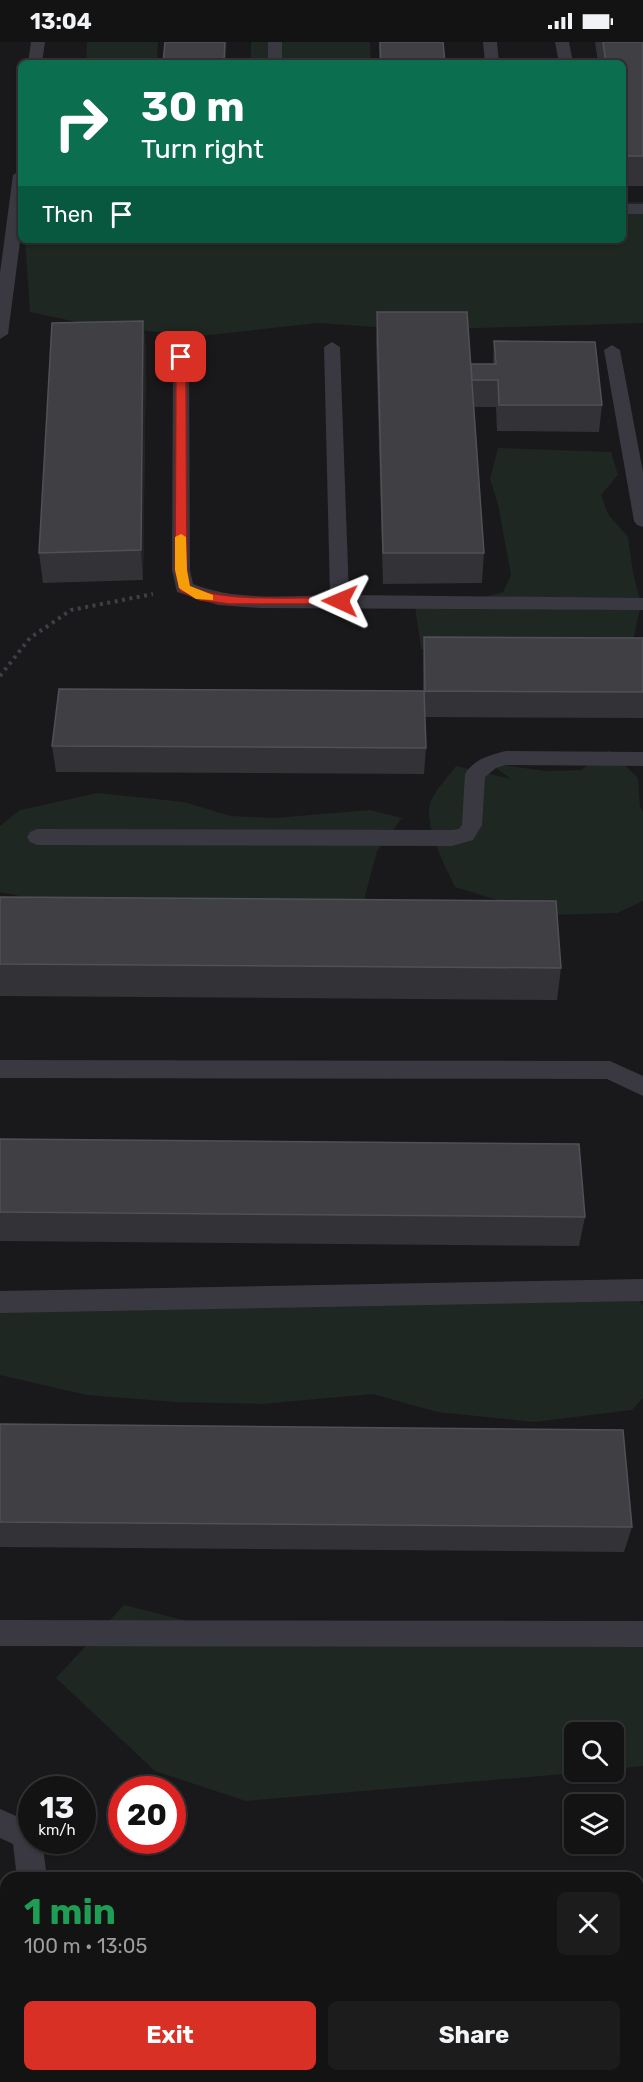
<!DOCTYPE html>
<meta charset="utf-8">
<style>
body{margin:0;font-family:Rubik,sans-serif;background:#1c1c1d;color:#f1f3f6;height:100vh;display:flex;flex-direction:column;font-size:22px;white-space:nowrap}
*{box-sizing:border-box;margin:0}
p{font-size:20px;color:#9d9ea0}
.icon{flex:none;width:33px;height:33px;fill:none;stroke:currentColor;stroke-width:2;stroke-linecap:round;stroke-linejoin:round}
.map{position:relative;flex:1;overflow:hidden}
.sheet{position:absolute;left:0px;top:1830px;width:644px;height:210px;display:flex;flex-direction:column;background:#131314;border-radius:18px 18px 0 0;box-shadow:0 2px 4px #0004,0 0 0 2px #323234}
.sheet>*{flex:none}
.top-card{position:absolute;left:18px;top:18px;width:608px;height:183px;border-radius:9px;box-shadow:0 2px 4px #0004,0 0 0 2px #323234;background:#0b6e4f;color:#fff;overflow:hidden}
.fabs{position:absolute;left:564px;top:1680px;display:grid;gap:12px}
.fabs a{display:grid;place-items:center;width:60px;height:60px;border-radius:9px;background:#131314;box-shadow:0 2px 4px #0004,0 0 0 2px #323234;font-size:30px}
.speed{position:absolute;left:18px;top:1734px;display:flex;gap:12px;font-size:30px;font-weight:700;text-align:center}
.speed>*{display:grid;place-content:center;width:78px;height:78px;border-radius:50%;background:#131314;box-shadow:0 2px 4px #0004,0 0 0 2px #323234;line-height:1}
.speed small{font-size:15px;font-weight:400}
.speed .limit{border:9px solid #d22;background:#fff;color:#111}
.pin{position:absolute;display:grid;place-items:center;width:51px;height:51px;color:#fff;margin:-26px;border-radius:12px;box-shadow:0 3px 9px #0006}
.me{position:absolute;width:66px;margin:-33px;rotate:271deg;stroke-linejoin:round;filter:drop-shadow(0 0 4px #0008)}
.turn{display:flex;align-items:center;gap:21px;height:126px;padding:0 24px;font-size:27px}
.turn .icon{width:78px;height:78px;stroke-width:2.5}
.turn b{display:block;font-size:42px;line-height:51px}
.then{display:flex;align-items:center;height:57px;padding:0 24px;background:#0003;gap:12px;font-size:22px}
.round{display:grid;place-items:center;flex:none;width:63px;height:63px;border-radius:9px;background:#1c1c1d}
.summary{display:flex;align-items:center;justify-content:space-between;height:102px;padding:0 24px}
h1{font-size:36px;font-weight:700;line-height:45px;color:#1e9e55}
.button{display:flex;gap:12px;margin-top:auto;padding:12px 24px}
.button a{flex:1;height:69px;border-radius:9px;background:#d93025;color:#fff;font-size:24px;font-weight:700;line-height:69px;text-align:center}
.button a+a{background:#1c1c1d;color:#f1f3f6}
.status{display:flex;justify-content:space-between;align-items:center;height:42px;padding:0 30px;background:#131314;direction:ltr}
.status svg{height:16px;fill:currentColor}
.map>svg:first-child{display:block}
.green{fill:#1e2722}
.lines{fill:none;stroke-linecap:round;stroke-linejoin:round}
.path{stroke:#3f3f48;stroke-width:4;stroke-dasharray:3 4.5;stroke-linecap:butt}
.service{fill:#3a3941;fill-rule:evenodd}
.wall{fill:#333236}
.shaded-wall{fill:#232325}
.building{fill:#403f44;stroke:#505057;stroke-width:1.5}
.route{fill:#d93025;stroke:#8d1f18;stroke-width:1.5}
.slow{fill:#f59e0b}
</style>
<div class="status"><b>13:04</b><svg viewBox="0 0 49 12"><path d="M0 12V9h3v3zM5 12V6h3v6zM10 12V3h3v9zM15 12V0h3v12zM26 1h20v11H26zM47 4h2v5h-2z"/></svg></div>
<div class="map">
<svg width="643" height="2040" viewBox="0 0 643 2040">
<rect width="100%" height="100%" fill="#19191b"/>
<path class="green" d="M87,0H158L157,21H86Z
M251,0H370L371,21H251Z
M623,160H643V281L415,288L318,281L201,294L95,284L30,270L25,198H622Z
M498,406L611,410L618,433L601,453L608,472L628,495L633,531L641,562L633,599L467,612L421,607L415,564H453L503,550L511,533L498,462L490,437Z
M609,708L638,736L640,765L643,770V859L617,871L545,873L455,845C445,824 422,781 431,759C436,747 448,735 456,724L511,737L489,721L545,729L581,728Z
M98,751L184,760L231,774L274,776L370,768L402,776L377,809L364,858L58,862L0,850V784L20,768Z
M640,1259L643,1263V1356L632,1368L534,1380L437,1370L373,1352L262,1362L175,1360L87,1353L0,1333V1263Z
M124,1563L230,1590L643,1599V1724L614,1727V1690H574V1730H588L246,1759L155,1729L56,1636Z"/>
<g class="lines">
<path class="path" d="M0,634L30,596L71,568L153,552"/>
<path class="service" d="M31,0H45L42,21H28Z
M268,0H282V21H268Z
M483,0H497L499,21H485Z
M555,0H569L573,21H559Z
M21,128V192L8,292L0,297V231L13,133Z
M622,162H643V172H622Z
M332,300L340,305L349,553L643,556V568L260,566L218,563L177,550L172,528L173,315L181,310L189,315L190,528L193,542C236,559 285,554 330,553L324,305Z
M612,303L620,308L643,430V485L637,483L634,479L604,308Z
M506,709L643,710V724L506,723L496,726L485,735L482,783L473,798L452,804L37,803L30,800L27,795L30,790L37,787L452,788L459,787L462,783L465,732C474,717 490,713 506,709Z
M0,1018L610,1019L643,1034V1054L607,1037L0,1036Z
M643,1237V1259L0,1271V1249Z
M0,1578L643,1579V1605L0,1604Z
M0,1767L32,1781V1798H42L47,1836H17L13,1802L0,1796Z
M6,2023V2034H32V2040H2Z"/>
</g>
<path class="wall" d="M379,0H443L445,21H379Z
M595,0H643V144H622V21H598Z
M377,270L471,322H493L494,299L602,363L599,390L497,389L496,365H474L484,511L482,541L383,542L376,300Z
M143,279L146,309L143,538L43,541L39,511Z
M424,595L643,596V676L425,675L426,706L424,732L56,730L52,704L423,649V621Z
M0,855L561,926L557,958L0,954Z
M0,1097L585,1175L579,1204L0,1199Z
M0,1382L632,1485L624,1510L0,1505Z"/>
<path class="shaded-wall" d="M225,0H227L226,21H224Z
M143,279L146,309L143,538L141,508Z
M0,1843L4,1853L0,1898Z"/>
<path class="building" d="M165,0H225L224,21H163Z
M380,0H443L445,21H381Z
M603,0H643V114H622V21H606Z
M377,270H467L484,511H383Z
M143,279L141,508L39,511L52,281Z
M494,299L595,300L602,363H499L498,338H472L471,322H496Z
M424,595L643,596V650L425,649Z
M59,647L424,649L426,706L52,704Z
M0,855L556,859L561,926L0,922Z
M0,1097L579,1102L585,1175L0,1170Z
M0,1382L623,1388L632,1485L0,1480Z
M112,2037L310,2040H111Z"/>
<path class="route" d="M181,312L186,315L187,528L190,544C223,561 301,555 340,555L346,559L344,562H229L200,558L180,549L175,528L176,315Z"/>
<path class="slow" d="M181,492L186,495L187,528L190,544L213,553V558L196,557L179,546L175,528V495Z"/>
</svg>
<div class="fabs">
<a><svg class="icon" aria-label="search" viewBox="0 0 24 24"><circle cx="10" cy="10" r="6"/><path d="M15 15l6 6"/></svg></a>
<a><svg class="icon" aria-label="layers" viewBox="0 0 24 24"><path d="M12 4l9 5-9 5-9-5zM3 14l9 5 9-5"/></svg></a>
</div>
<div class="speed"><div>13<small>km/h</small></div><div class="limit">20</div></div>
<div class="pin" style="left:181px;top:315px;background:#d93025"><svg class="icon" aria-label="arrive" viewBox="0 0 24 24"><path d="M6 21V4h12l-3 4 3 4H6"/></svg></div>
<svg class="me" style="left:340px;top:559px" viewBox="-20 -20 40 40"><path d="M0-17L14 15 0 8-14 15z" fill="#d93025" stroke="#fff" stroke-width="4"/></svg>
<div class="top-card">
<div class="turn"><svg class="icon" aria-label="right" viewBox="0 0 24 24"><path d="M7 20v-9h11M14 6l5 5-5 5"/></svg><div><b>30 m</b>Turn right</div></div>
<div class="then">Then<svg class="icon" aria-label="arrive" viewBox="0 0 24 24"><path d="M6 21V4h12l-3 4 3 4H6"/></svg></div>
</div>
<section class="sheet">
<div class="summary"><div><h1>1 min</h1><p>100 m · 13:05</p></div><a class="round"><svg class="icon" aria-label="close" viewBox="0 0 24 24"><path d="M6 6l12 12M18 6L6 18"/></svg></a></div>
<div class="button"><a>Exit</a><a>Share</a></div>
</section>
</div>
